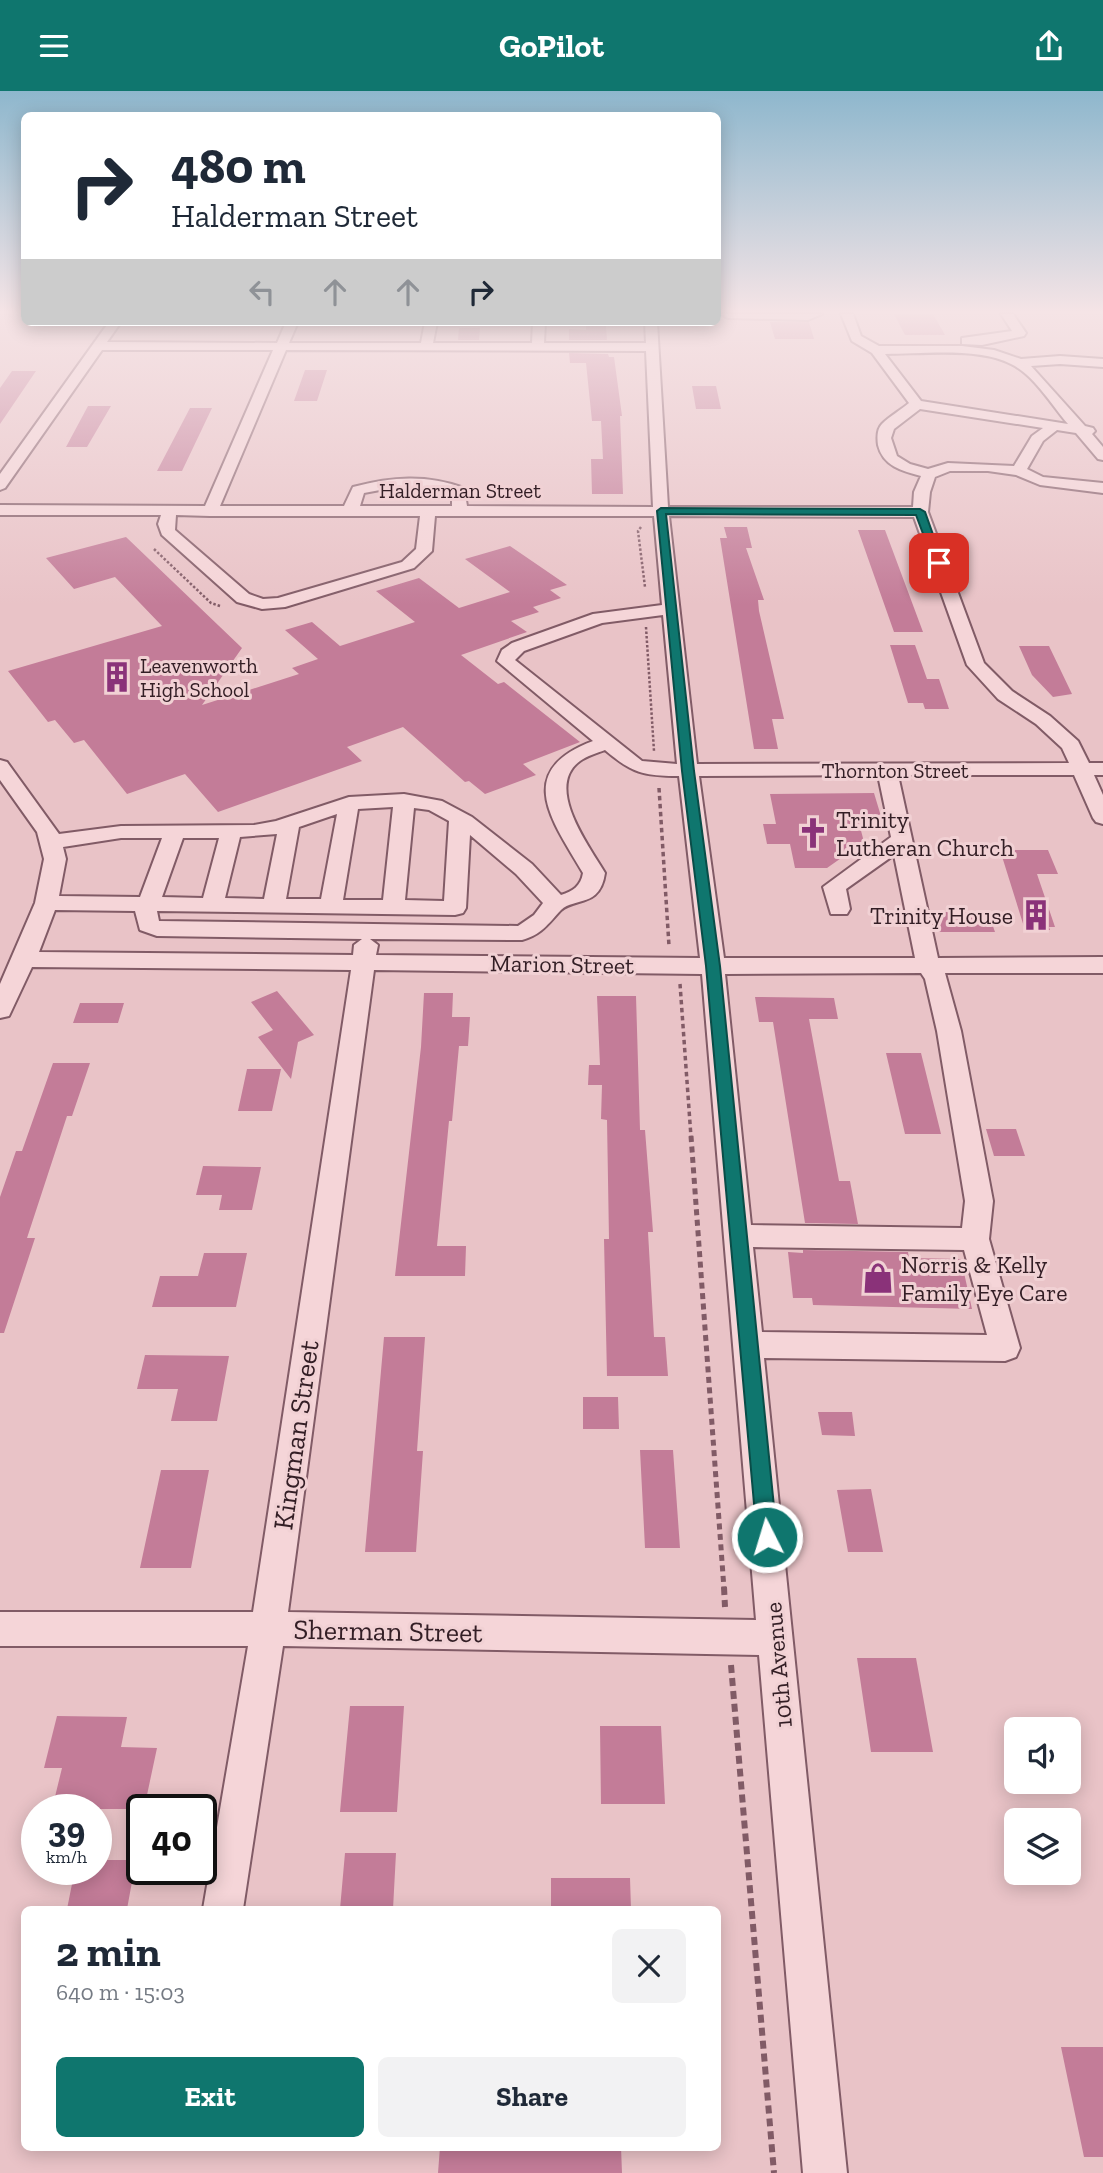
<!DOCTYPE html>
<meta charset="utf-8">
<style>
body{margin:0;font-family:"Zilla Slab",serif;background:#f2f2f3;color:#1f2937;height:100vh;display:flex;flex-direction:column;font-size:26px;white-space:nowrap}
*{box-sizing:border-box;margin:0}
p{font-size:23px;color:#747a83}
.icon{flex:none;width:38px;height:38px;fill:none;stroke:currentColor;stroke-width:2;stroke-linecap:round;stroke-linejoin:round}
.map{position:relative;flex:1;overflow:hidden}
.sheet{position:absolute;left:21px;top:1815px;width:700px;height:245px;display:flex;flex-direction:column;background:#fff;border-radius:10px;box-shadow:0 4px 18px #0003}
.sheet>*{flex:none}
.guide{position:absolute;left:21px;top:21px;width:700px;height:214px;border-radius:10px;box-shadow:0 4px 18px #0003;background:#fff;color:#1f2937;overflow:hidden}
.fabs{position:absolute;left:1004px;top:1626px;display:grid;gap:14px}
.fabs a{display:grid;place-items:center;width:77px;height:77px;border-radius:10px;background:#fff;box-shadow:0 4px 18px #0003;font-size:35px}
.speed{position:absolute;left:21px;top:1703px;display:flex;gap:14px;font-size:35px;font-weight:700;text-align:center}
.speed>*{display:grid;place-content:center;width:91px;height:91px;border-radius:50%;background:#fff;box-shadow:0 4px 18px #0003;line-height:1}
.speed small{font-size:18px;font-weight:400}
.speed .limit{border:4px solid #111;border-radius:10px;background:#fff;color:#111}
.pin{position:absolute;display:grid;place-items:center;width:60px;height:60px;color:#fff;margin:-30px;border-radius:14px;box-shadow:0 4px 10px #0006}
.me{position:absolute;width:77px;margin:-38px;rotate:355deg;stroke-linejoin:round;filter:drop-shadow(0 0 5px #0008)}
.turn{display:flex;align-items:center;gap:24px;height:147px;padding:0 35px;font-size:32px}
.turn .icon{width:91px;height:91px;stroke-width:2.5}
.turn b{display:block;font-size:49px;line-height:60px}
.lanes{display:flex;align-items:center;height:66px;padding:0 35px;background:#0003;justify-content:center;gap:35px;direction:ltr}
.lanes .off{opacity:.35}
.round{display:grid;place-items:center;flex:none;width:74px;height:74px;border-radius:10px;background:#f2f2f3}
.overview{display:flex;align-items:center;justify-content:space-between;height:119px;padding:0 35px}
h1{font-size:42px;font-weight:700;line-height:52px}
.cta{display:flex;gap:14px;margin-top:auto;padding:14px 35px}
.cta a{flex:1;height:80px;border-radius:10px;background:#0f766e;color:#fff;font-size:28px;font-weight:700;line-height:80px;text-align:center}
.cta a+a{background:#f2f2f3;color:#1f2937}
header{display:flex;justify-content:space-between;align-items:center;height:91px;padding:0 35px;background:#0f766e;color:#fff;font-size:32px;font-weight:700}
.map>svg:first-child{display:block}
.building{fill:#c37c98}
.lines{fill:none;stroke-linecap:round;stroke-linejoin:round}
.minor-casing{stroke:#815b66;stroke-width:4}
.path-far3{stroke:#815b66;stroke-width:2.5;stroke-dasharray:2.5 2;stroke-linecap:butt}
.path-far2{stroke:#815b66;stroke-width:3.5;stroke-dasharray:4.5 3.5;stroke-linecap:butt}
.path-far1{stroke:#815b66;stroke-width:5;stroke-dasharray:6 4.5;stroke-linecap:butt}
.path{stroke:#815b66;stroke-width:6;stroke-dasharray:8 5;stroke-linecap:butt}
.minor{fill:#f5d5d8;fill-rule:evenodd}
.route{fill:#0f766e;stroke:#0a4d48;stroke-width:2}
.labels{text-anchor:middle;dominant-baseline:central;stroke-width:6;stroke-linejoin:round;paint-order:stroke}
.far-street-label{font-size:21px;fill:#331e25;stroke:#f1d1d4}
.far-poi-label{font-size:21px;fill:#331e25;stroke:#f1d1d4;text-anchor:start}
.poi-label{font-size:24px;fill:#331e25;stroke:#f1d1d4;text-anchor:start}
.street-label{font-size:24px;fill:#331e25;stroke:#f1d1d4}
.near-street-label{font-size:28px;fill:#331e25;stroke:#f1d1d4}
</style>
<header><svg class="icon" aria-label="menu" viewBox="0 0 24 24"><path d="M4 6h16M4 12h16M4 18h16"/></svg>GoPilot<svg class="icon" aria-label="share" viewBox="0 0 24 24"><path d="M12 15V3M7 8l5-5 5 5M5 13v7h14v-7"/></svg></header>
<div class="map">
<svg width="1103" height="2082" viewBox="0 0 1103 2082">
<rect width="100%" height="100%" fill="#e9c3c7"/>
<path class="building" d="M894,223H933L945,244H905Z
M770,231H809L814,248H775Z
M586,235H606L607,249H569V238L586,239Z
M459,237H480L479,249H458Z
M569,262L608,263L609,266H614L622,325H620L623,403H592L591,368H603L601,330H592L586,272H570Z
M305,279H327L317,310H294Z
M12,280H36L0,333V297Z
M692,295H716L721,318H696Z
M88,315H111L87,356H66Z
M190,317H212L182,380H157Z
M724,436H747L752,457H746L764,509H758L759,520L784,628H772L778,658H754L720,447H727Z
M858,439H885L923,541H894Z
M126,446L242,557L202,614L299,583L292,577L318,568L285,539L312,531L340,555L415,531L376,500L419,487L459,517L510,501L465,468L510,455L567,494L550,499L561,507L533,516L539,521L511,530L527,541L461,564L498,593L504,591L580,651L523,673L536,684L485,703L469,690L465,691L403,636L347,656L362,670L218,721L185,683L127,703L84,649L74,652L55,629L48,631L8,580L162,535L115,486L74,498L46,467Z
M890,554H915L927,588H939L949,618H925L923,612H908Z
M1019,555H1049L1072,603L1053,606L1032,584Z
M874,702L883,732H859L864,751L827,777H795L790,753H767L763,733H776L770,703Z
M1000,759H1048L1058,783H1037L1055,836H1049L1050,839H1025Z
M932,821H988L995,841H938Z
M277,900L314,944L298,951L291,988L258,946L273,939L251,911Z
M424,902H453L452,926H470L468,955H459L452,1030H449L437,1155H466L465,1185H395L421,956Z
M597,905H636L640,1039H645L653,1141H648L654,1246H665L668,1285H607L604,1148H609L607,1029L601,1028L602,994H588L589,974H600Z
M755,906L834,907L838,928H809L839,1090H850L858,1133L805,1132L773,931H759Z
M80,912H124L118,932H73Z
M886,962H921L941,1043H905Z
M53,972H90L72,1025H67L27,1147H35L4,1242H0V1106L16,1060H22Z
M247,978H281L272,1020H238Z
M986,1038H1016L1025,1065H994Z
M203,1075L261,1076L252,1119H219L222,1104H196Z
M803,1159L908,1161L909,1167L961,1168L972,1218L813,1214L812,1207H793L788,1161L803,1162Z
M204,1162H247L236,1216H152L160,1185H198Z
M384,1246H425L417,1360H423L416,1461H365Z
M145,1264L229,1265L217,1330H171L178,1298H137Z
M583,1306H618L619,1338H583Z
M818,1321H852L855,1345L822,1344Z
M640,1359H673L680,1457H645Z
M161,1379H209L191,1477H140Z
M871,1398L883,1461H848L837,1399Z
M857,1567H916L933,1661H871Z
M350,1615H404L397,1721H340Z
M57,1625L127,1626L121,1656L157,1657L144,1718H52L62,1677H44Z
M600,1635H661L665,1713H601Z
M345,1762H396L393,1818H340Z
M96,1769H136L127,1818H67L75,1778H96Z
M551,1787H630L631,1818H551Z
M1061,1956H1103V2066H1084Z
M440,2056H621L622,2082H438Z"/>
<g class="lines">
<defs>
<path id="minor" d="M722,223H822L808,229L728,227Z
M841,223H853L861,245L879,255H962L994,259L1021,268L1060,265L1103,268V276L1060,273L1031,275L1085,335L1093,337L1095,340L1092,343L1103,356V369L1098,368L1076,342L1057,339L1043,350L1027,378L1043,386L1103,392V402L1040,394L1016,384L988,380H950L935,386L930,401L928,421L984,572L1012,600L1050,625L1078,650L1089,672H1103V684H1094L1103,704V733L1096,731L1093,727L1074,684H898L938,867L1103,866V882H945L961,940L993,1110L989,1148L1020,1257L1016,1266L1005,1270L764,1267L847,2082H803L759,1564L283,1555L243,1818H203L248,1555H0V1521H253L351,879L32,876L9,925L0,927V893L35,812L44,768L37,741L0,689V669L7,671L59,743L121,735L254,734L276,730L349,706L404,703L442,710L472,726L532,773L561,804C573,800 581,795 583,782C552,729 513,680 593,650L497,570L502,559L512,552L593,523L662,514L654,425H435L432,460L414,477L285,516L262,518L237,511L162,444L158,433L161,424H0V414L205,415L273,259H102L5,397L0,399V383L109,231H121L107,251L277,252L286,231H298L289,252H421L425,231H437L433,252H532L533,231H545L544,252H646L645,231H657L668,416H913L914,401L921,385C902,380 883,375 878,354C877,347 877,338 882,333C890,325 901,319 909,312L872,262L852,250ZM286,259L646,260L653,416L467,415L464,397C426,383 391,386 353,396L344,415H220ZM885,263C922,263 979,256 1011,273C1034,284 1051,313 1068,333L921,310ZM920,318L1043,337L1032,345L1014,375L948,372L928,378L910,373L897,365L891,347L894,338ZM396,396H422L452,402V415H360L364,402ZM176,424L210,425H420L416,458L402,471L278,507L263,508L249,503L175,439ZM669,425L914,426L967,574L998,608L1036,633L1062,657L1069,672L697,673ZM663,524L677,673L642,670L515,569L524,560L602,532ZM605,659C632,682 643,685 679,685L700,867L376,864L378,854L370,848L522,849C541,844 548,833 561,819C575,806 600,817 605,782C589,755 544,696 580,670C587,665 597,662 605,659ZM878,684L891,746L823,796L831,823H847L850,818L846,798L894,764L915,867H724L699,685ZM393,716L383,809H343L358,718ZM414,717L429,719L449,730L444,810L405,809ZM337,723L321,808H286L299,736ZM277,743L264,808L225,807L240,746ZM470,744L516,783L543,812L534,824L518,835L159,830L157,820L455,824L463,822L466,817ZM121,747H162L140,806L59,805L66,768L63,756ZM183,747H219L203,807L162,806ZM55,819L135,820L140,839L157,845L362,848L354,854L353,864L39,861ZM374,879L702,883L756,1529L288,1521ZM921,882L925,888L937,940L965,1110L962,1137L751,1134L725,883ZM753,1156L964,1159L987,1244L762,1241Z
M1001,223H1013L1026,242L1024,245L982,254L962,253V247L1012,240Z"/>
</defs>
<use href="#minor" class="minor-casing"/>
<path class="path-far3" d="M641,436L638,440L645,496
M154,458L211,512L220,515
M646,536L654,660"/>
<path class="path-far2" d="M659,697L669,855
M680,893L691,1046"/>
<path class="path-far1" d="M691,1045L724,1498"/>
<path class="path" d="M724,1496L725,1516
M731,1574L774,2082"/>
<use href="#minor" class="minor"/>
</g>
<linearGradient id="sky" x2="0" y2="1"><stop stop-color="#8eb7cd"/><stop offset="0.43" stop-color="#f5e4e6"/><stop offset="1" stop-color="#f5e4e6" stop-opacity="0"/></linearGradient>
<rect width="1103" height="514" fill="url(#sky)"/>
<path class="route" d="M661,417L920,418L925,421L943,472L939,475L934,472L916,424L666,423L694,680L720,875L777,1446L774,1453L767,1455L760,1453L757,1446L706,875L682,680L657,420Z"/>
<defs>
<symbol id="building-bare" viewBox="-9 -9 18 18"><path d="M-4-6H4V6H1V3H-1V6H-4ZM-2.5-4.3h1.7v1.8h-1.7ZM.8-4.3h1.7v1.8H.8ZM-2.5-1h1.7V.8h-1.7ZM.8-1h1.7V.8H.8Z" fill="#8a3279" stroke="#f1d1d4" stroke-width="2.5" paint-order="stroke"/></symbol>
<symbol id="church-bare" viewBox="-9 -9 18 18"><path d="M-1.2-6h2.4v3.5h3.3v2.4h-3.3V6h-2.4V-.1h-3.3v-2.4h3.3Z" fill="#8a3279" stroke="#f1d1d4" stroke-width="2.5" paint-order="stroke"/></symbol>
<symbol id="shop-bare" viewBox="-9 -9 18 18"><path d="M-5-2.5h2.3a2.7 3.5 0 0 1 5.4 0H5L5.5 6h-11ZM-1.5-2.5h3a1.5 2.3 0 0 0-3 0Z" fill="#8a3279" stroke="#f1d1d4" stroke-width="2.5" paint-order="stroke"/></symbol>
</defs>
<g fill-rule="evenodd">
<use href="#building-bare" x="95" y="564" width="44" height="44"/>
<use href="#church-bare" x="791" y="720" width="44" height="44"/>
<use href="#building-bare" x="1014" y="802" width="44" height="44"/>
<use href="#shop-bare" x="856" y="1165" width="44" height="44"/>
</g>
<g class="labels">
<g class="far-street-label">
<text x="460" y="399">Halderman Street</text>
<text x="895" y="679">Thornton Street</text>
</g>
<g class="far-poi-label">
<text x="140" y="574">Leavenworth<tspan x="140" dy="24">High School</tspan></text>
</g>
<g class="poi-label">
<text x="836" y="728">Trinity<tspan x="836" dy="28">Lutheran Church</tspan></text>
<text x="1013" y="824" text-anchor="end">Trinity House</text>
<text x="901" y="1173">Norris &amp; Kelly<tspan x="901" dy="28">Family Eye Care</tspan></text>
</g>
<g class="street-label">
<text transform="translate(562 873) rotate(1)">Marion Street</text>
<text transform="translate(778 1574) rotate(-95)">10th Avenue</text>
</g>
<g class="near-street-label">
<text transform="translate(296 1344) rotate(-82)">Kingman Street</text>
<text transform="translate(388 1540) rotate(1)">Sherman Street</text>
</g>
</g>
</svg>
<div class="fabs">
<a><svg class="icon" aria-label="sound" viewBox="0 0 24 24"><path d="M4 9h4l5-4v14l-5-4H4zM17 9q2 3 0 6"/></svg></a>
<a><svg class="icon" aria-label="layers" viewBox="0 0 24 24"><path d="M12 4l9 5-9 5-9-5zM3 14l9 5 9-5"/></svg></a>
</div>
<div class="speed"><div>39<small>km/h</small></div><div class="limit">40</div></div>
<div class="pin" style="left:939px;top:472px;background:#d93025"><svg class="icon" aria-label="arrive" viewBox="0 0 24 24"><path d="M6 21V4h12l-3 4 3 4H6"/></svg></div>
<svg class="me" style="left:767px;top:1446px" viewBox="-20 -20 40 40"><circle r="17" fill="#0f766e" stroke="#fff" stroke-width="3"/><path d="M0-11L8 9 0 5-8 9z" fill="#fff"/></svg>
<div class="guide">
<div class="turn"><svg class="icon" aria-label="right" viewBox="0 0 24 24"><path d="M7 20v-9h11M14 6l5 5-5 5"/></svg><div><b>480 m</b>Halderman Street</div></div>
<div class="lanes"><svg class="icon off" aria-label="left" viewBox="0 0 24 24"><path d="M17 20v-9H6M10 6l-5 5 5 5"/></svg><svg class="icon off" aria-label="ahead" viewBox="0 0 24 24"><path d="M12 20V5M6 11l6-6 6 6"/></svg><svg class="icon off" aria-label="ahead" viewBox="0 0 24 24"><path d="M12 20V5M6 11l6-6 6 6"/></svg><svg class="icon" aria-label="right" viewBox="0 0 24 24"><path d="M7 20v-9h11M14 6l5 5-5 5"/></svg></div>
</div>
<section class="sheet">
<div class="overview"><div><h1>2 min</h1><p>640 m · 15:03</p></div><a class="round"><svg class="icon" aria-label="close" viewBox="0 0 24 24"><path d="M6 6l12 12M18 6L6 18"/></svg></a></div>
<div class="cta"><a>Exit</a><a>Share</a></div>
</section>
</div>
